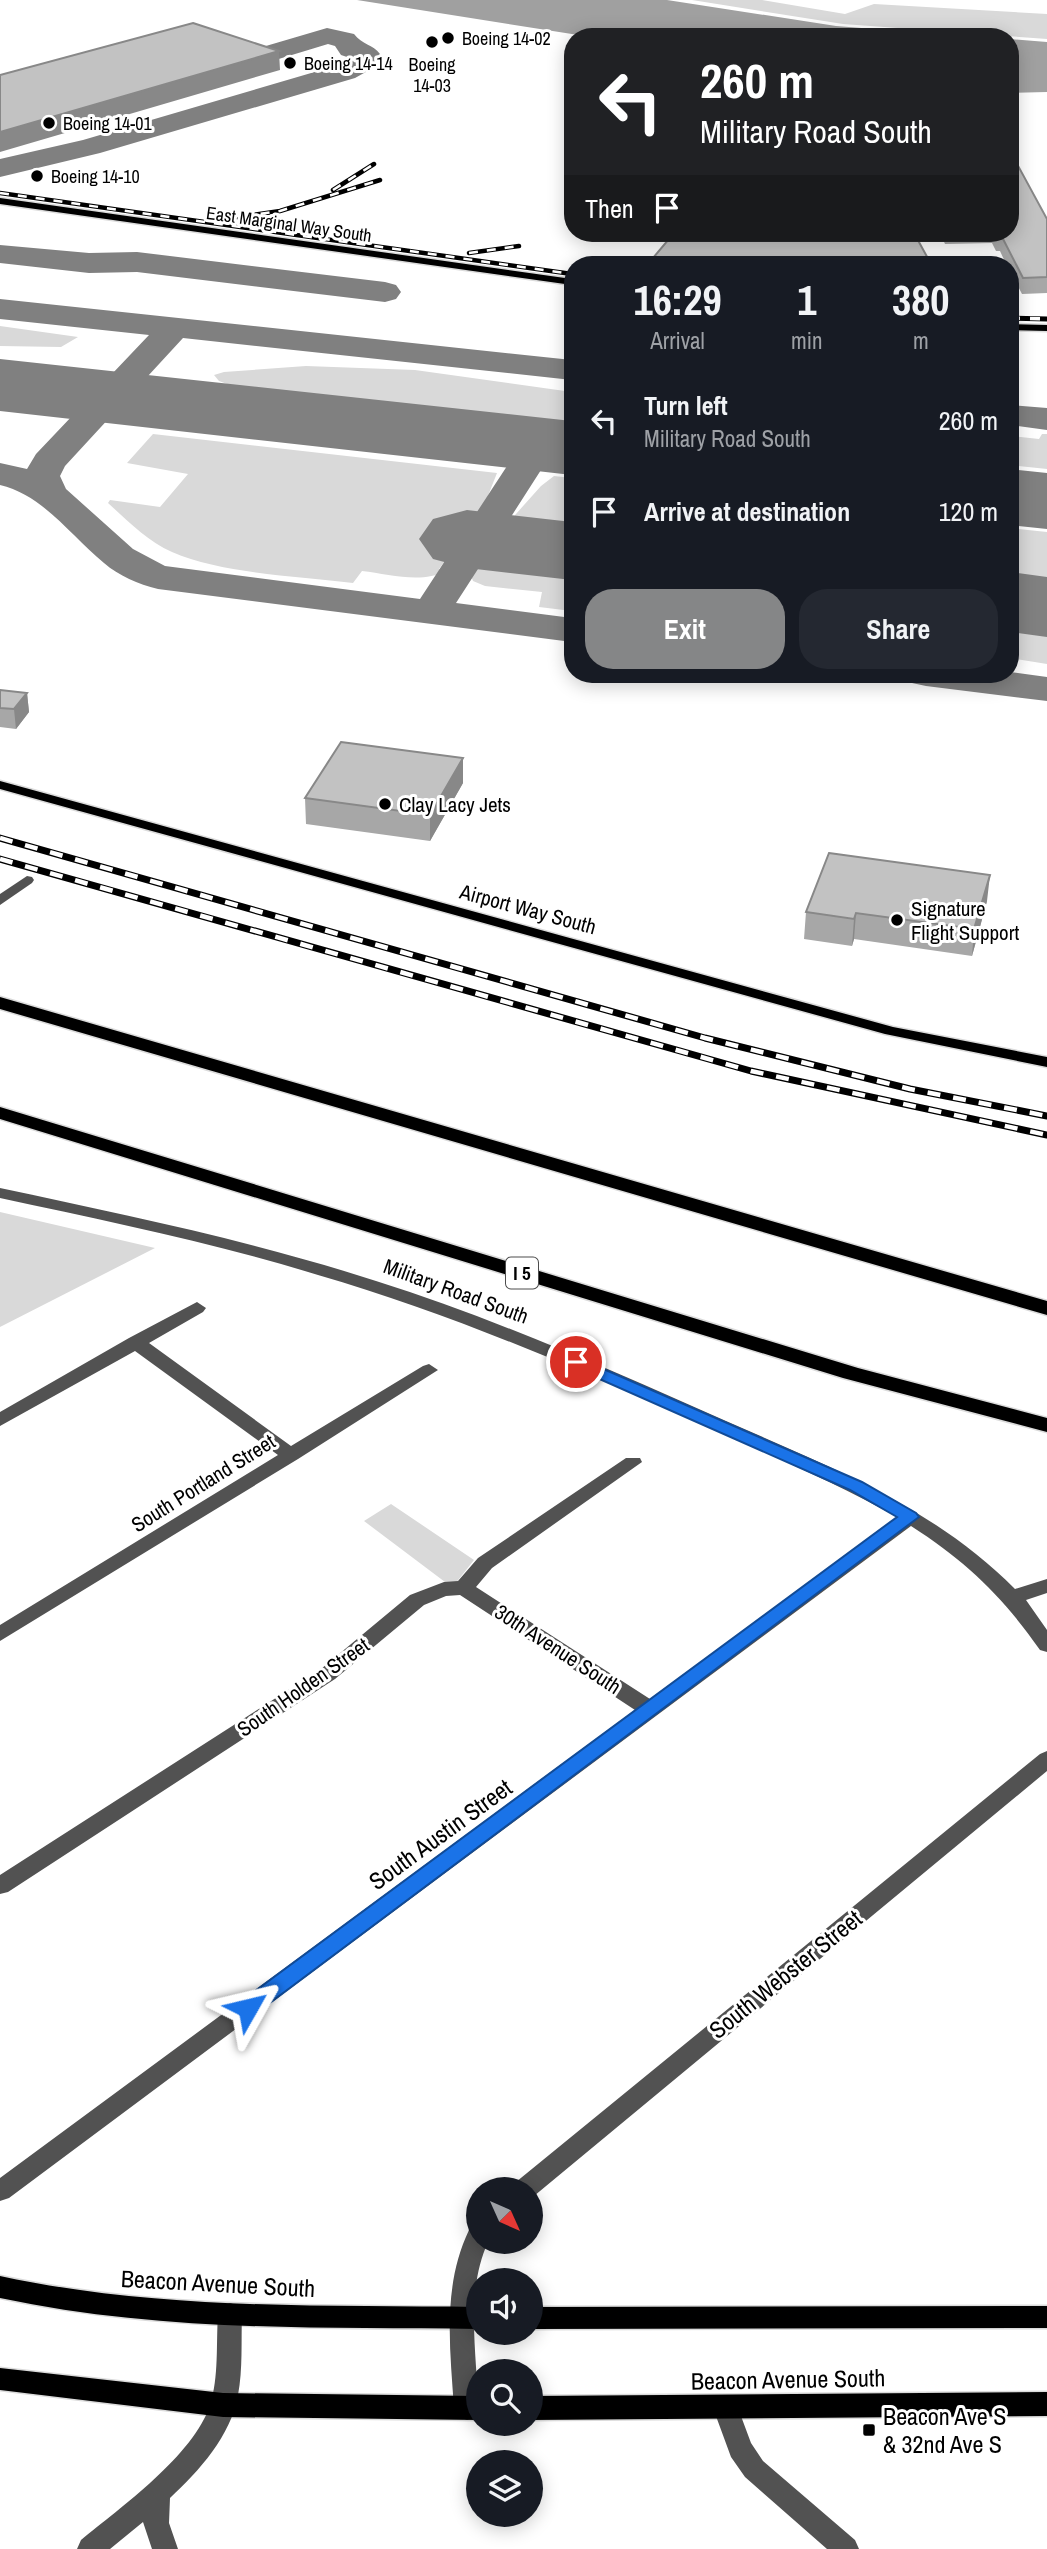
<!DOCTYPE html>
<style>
body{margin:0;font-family:"Archivo Narrow",sans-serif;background:#242831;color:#f1f3f6;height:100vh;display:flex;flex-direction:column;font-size:26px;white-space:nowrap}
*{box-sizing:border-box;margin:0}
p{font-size:23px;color:#9ea1a6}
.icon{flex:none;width:38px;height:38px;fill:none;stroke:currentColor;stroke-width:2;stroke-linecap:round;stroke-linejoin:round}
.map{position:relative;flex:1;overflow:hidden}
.sheet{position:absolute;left:564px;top:256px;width:455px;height:427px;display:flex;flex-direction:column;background:#171b24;border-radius:28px;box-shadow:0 4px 18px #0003}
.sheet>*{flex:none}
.top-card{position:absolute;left:564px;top:28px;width:455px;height:214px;border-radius:28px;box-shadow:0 4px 18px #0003;background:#202124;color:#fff;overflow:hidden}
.needle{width:46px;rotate:135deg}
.fabs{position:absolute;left:466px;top:2177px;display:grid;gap:14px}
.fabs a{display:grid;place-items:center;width:77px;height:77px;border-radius:50%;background:#171b24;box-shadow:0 4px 18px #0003;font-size:35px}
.pin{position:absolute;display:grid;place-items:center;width:60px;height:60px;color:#fff;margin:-30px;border:4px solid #fff;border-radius:50%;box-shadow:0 2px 7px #0007}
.me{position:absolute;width:77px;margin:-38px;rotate:53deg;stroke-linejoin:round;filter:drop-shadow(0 0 5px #0008)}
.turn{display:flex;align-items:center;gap:24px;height:147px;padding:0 21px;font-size:32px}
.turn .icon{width:91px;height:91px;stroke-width:2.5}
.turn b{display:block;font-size:49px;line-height:60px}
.then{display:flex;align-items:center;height:66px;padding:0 21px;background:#0003;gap:14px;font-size:26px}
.eta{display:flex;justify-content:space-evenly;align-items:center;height:119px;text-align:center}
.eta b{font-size:42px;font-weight:800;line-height:49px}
.cta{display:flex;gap:14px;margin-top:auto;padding:14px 21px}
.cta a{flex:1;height:80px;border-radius:28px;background:#858687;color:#fff;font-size:28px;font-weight:800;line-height:80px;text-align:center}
.cta a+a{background:#242831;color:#f1f3f6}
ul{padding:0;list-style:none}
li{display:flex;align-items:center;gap:21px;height:91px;padding:0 21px}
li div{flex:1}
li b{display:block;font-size:26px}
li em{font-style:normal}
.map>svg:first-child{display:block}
.green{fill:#d9d9d9}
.water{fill:#a0a0a0}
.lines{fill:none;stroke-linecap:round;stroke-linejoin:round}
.taxiway{fill:#808080;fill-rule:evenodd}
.runway{fill:#808080;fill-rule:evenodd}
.major-casing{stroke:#dbdbdb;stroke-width:3}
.highway-casing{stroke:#dbdbdb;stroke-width:3}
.minor{fill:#525252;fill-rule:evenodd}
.major{fill:#000;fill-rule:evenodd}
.highway{fill:#000;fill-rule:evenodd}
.rail-far2-casing{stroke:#000;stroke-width:4.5}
.rail-far1-casing{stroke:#000;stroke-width:5}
.rail-casing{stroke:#000;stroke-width:7}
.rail-far2{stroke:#fff;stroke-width:2.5;stroke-dasharray:9;stroke-linecap:butt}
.rail-far1{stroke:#fff;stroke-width:3.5;stroke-dasharray:10;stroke-linecap:butt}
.rail{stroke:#fff;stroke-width:4.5;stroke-dasharray:13;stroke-linecap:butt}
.wall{fill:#a7a7a7}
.shaded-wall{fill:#888}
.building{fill:#c2c2c2;stroke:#888;stroke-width:2}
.route{fill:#1a73e8;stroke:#114b97;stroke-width:2}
.poi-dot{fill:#000;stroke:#fff;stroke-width:2.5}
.labels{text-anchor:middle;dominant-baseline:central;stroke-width:6;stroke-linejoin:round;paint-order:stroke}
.far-poi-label{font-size:18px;fill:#000;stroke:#fff;text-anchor:start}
.far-street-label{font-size:18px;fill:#000;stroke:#fff}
.shield{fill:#fff;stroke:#4c4c4c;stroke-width:2}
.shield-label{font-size:19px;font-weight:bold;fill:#000}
.poi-label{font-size:21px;fill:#000;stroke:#fff;text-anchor:start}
.street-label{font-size:21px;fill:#000;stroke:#fff}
.near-street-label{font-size:24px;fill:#000;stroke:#fff}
.near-poi-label{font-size:24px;fill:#000;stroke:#fff;text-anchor:start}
</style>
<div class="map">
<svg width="1047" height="2549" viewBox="0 0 1047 2549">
<rect width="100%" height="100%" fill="#fff"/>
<path class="green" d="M692,0H762L845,14L874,4L1047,14V39L843,24Z
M0,326L78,337L61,347L0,346Z
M306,366L415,370L572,392V423L235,387L219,381L214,375L224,372Z
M153,434L497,473L478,521L467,520L443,556L447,558L439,569L446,571C421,584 389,574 362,571L353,583C299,576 222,574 172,552C147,541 128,521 108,503L110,500L160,507L188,474L127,463Z
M1042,434H1047V469L1010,465V436L1039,439Z
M554,476L572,478V534L507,524L541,486Z
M1010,528L1047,532V588L1010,584Z
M502,558L572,567V611L539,607L542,592L485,586L473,581L471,576L484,559Z
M1010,621L1047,625V664L1010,658Z
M0,1212L155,1248L0,1327Z
M391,1504L474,1560L455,1584L449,1585L364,1521Z"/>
<path class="water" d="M357,0H667L836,26L976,37H591Z
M1010,39L1047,42V92L1010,93Z"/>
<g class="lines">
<path class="taxiway" d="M327,28L354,34C362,45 373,44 380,54L373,68L355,78L100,153L0,177V159L83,140L335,66L350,58L341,55L335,46L328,44L249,68L239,66L235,60L239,54Z
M0,245L89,253L137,252L385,282L396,285L401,292L396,299L385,302L137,272L89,273L0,263Z
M0,299L572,360V380L183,338L65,466L60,476L66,489L133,549L165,566L420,599L526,437L539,434L552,437L557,445L498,537L530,535L543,538L549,546L543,554L496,560L478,569L456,603L572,618V642L158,589C138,584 119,576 104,563C71,536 43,495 0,485V463L27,469L36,454L149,335L0,319Z
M1010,405L1047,408V430L1010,425Z
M1010,672L1047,677V701L926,686L912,683L906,674Z"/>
<path class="runway" d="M0,359L572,421V475L0,411Z
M1010,469L1047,473V529L1010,525Z
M467,510L572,522V580L467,568L433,559L419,539L433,519Z
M1010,572L1047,577V637L1010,632Z"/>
<defs>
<path id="major" d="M0,198L572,279V285L0,204Z
M1010,324L1047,325V331L1010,330Z
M0,781L893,1027L1047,1057V1067L885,1034L0,789Z
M0,2276C158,2310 317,2305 478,2307V2329C316,2327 159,2332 0,2298Z
M1047,2306V2328L530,2329V2307Z
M0,2368L223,2393L478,2396V2420L223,2417L0,2390Z
M1047,2392V2416L530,2420V2396Z"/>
<path id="highway" d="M0,997L1047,1301V1315L0,1009Z
M0,1107L858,1368L1047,1418V1432L843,1378L0,1119Z"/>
</defs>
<use href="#major" class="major-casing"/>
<use href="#highway" class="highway-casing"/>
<path class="minor" d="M27,876L32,877L34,880L32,883L0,905V894Z
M0,1188C126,1215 253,1241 376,1281C496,1319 611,1370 726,1421C829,1466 935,1508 1015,1589L1047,1579V1593L1026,1600L1047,1630V1652L1040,1650C1002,1596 967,1562 911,1526L9,2198L0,2201V2178L635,1710L460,1595L446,1596L424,1605L335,1679L8,1892L0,1894V1875L321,1669L410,1595L444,1582L458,1581L478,1558L626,1458H640L642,1462L492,1568L476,1587L650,1699L897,1517C826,1478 751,1446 677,1413C560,1361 442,1311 318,1275C214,1243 107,1221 0,1198Z
M197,1302L206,1308L203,1312L149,1343L291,1446L423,1366L429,1364L438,1370L298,1459L0,1641V1625L278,1455L135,1351L0,1426V1412L129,1338Z
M1047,1751V1771L534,2196L530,2197V2189H513L516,2182L1040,1754Z
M478,2227V2242H488C464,2295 478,2356 478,2412L476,2416L467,2420L458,2416L454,2408C450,2347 442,2287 469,2230Z
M230,2303L239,2306L242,2314C241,2341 243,2369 238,2395C231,2436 199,2471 170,2498L169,2523L178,2549H152L143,2522L110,2549H77L81,2540C120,2508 194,2455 210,2405C219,2377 216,2344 218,2314L221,2306Z
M726,2396L735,2400L751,2443L763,2461L855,2540L859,2549H827L745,2477L731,2457L713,2408L717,2400Z"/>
<use href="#major" class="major"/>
<use href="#highway" class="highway"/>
<defs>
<path id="rail-far2" d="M333,190L374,164
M0,193L572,274
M225,219L280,211L380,180
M469,253L519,246"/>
<path id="rail-far1" d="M1010,318L1047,319"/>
<path id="rail" d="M0,838L705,1038L910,1089L1047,1116
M0,859L751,1071L1047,1135"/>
</defs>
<use href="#rail-far2" class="rail-far2-casing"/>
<use href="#rail-far1" class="rail-far1-casing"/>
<use href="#rail" class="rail-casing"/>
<use href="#rail-far2" class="rail-far2"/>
<use href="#rail-far1" class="rail-far1"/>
<use href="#rail" class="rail"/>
</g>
<path class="wall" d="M1047,219V293L1022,294L1010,271V264H1006L1000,251H996L992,243L945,244L940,233H1010Z
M674,233L931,264H653V258Z
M0,690L27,693L29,712L16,729L0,727Z
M463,783L430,841L306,824L305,798Z
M987,901L972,956L854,939L852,946L804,939L806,912Z"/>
<path class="shaded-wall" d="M279,51L280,70L0,152V132Z
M27,693L29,712L16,729L14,709Z
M463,758V783L430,841V815Z
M990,875L987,901L972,956L974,929Z
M856,913L854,939L852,946L854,919Z"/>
<path class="building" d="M193,23L279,51L0,132V75Z
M1010,151L1047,219V277L1023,278L1001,235H998L997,233H1010Z
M674,233H914L931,264H889L888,261L803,264H710L653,258Z
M0,690L27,693L14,709L0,708Z
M341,742L463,758L430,815L305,798Z
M829,853L990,875L974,929L856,913L854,919L806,912Z"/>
<path class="route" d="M576,1357L862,1482L916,1513L919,1517L255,2014L248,2016L240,2014L237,2008L240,2002L897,1517L850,1490L570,1366L568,1362L570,1358Z"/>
<g class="poi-dot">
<circle cx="448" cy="38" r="7"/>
<circle cx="432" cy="42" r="7"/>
<circle cx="290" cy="63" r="7"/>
<circle cx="49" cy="123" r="7"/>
<circle cx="37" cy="176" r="7"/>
<circle cx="385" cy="804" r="7"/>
<circle cx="897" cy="920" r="7"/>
<rect x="862" y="2423" width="14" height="14" rx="3.5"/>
</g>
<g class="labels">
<g class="far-poi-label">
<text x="462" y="38">Boeing 14-02</text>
<text x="304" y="63">Boeing 14-14</text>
<text x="432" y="64" text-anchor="middle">Boeing<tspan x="432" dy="21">14-03</tspan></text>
<text x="63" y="123">Boeing 14-01</text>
<text x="51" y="176">Boeing 14-10</text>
</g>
<g class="far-street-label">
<text transform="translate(289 224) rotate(8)">East Marginal Way South</text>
</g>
<rect class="shield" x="506" y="1257.5" width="32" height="31" rx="5"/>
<g class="shield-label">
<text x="522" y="1273">I 5</text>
</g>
<g class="poi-label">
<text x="399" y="804">Clay Lacy Jets</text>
<text x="911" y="908">Signature<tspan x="911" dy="24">Flight Support</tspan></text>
</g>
<g class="street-label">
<text transform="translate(528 909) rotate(15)">Airport Way South</text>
<text transform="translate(456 1291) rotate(20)">Military Road South</text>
<text transform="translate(203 1483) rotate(-32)">South Portland Street</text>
<text transform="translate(558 1649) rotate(33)">30th Avenue South</text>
<text transform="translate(303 1687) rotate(-35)">South Holden Street</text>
</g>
<g class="near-street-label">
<text transform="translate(440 1834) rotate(-36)">South Austin Street</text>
<text transform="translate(785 1974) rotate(-39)">South Webster Street</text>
<text transform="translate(218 2283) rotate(3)">Beacon Avenue South</text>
<text transform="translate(788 2379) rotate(-1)">Beacon Avenue South</text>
</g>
<g class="near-poi-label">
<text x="883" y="2416">Beacon Ave S<tspan x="883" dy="28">&amp; 32nd Ave S</tspan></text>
</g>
</g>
</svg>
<div class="fabs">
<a><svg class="needle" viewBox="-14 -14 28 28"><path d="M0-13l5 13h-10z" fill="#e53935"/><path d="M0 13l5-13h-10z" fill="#9ea1a6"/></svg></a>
<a><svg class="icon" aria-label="sound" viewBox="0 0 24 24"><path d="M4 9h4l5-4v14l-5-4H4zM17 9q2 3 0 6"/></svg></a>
<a><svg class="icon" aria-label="search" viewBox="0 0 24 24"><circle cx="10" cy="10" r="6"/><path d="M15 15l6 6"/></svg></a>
<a><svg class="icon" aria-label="layers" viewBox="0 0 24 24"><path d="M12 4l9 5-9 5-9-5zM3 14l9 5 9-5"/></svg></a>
</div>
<div class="pin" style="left:576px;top:1362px;background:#d93025"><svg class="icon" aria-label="arrive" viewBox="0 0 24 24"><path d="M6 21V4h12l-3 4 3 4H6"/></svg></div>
<svg class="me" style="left:248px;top:2008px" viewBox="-20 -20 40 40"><path d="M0-17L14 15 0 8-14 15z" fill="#1a73e8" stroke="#fff" stroke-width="4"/></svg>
<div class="top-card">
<div class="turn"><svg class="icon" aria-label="left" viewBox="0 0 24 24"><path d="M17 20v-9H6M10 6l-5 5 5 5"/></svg><div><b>260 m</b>Military Road South</div></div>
<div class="then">Then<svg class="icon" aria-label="arrive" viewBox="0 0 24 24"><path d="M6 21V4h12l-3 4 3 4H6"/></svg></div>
</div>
<section class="sheet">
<div class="eta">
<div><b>16:29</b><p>Arrival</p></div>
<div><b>1</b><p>min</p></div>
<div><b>380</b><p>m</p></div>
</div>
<ul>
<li><svg class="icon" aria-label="left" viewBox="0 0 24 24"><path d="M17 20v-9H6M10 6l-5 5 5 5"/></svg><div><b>Turn left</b><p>Military Road South</p></div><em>260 m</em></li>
<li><svg class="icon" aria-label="arrive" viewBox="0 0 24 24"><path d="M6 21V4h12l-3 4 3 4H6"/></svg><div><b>Arrive at destination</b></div><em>120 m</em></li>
</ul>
<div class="cta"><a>Exit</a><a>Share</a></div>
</section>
</div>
